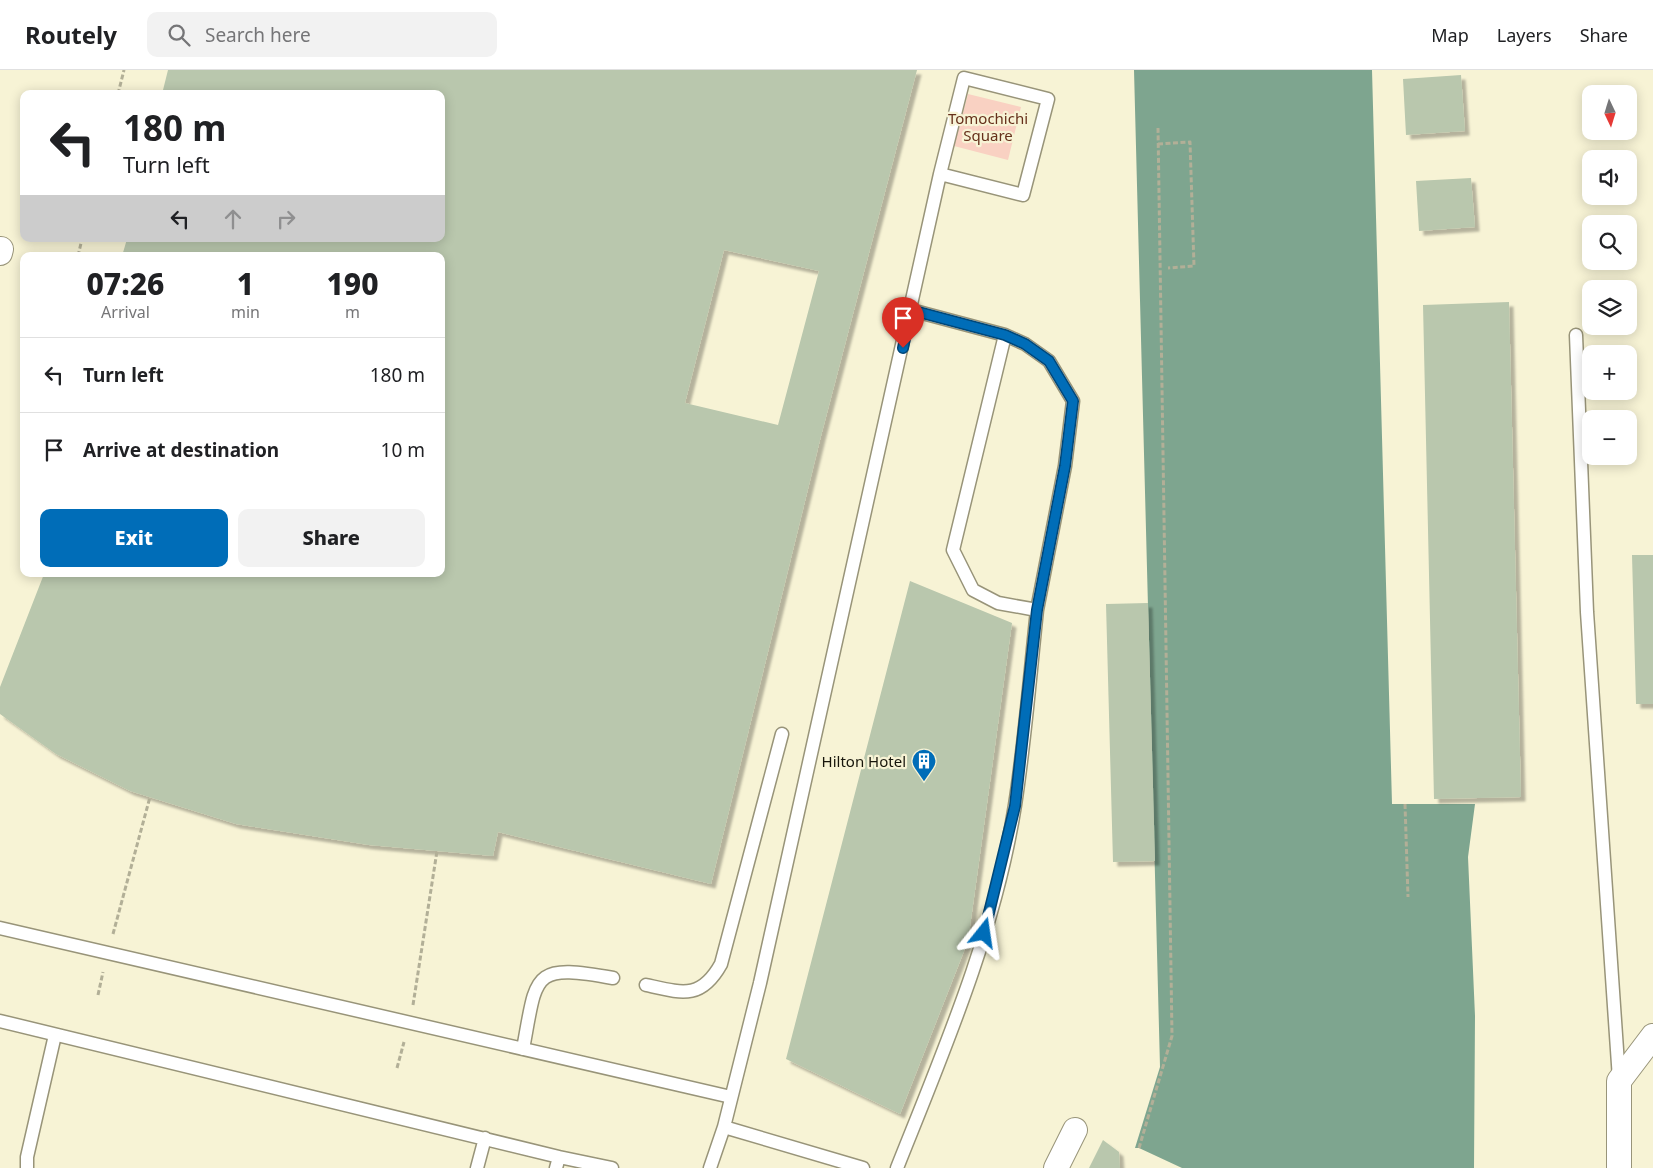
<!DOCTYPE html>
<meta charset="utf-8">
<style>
body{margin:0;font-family:"Noto Sans",sans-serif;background:#f2f2f2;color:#202124;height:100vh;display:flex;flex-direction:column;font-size:19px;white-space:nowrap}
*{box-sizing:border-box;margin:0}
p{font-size:16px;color:#757577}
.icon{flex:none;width:28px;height:28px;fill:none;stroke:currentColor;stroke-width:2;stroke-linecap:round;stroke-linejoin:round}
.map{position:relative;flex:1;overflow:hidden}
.panel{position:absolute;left:20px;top:182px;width:425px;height:325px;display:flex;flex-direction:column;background:#fff;border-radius:10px;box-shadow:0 2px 12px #0003}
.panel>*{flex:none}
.hud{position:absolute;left:20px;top:20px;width:425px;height:152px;border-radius:10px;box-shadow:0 2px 12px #0003;background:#fff;color:#202124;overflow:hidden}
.needle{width:32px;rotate:176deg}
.controls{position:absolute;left:1582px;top:15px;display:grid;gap:10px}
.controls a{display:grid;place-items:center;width:55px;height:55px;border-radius:10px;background:#fff;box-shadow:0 2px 12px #0003;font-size:25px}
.pin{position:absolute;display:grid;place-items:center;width:42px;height:42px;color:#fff;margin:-51px -21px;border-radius:50% 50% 50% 0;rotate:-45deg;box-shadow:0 0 5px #0007}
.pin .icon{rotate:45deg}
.me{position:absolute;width:55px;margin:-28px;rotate:15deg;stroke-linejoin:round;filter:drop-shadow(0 0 4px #0008)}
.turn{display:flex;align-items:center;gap:18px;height:105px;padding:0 20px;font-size:22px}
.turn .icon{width:65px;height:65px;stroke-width:2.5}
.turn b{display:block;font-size:35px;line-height:42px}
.lanes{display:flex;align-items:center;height:48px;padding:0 20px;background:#0003;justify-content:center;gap:25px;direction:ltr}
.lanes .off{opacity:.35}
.eta{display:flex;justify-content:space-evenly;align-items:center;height:85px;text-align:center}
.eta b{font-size:30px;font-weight:800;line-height:35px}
.cta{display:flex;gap:10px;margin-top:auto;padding:10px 20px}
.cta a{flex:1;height:58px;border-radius:10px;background:#006db8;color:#fff;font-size:20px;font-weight:800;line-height:58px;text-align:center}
.cta a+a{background:#f2f2f2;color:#202124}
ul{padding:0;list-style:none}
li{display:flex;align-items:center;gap:15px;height:75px;padding:0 20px;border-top:1px solid #e0e0e0}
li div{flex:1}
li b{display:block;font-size:19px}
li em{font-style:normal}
header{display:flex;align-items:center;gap:30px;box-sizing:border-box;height:70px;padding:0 25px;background:#fff;border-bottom:1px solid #e0e0e0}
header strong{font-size:24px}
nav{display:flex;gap:28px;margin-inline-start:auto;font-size:18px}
.search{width:350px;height:45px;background:#f2f2f2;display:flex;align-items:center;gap:12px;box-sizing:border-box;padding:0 18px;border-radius:10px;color:#757577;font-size:19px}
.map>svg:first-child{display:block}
.green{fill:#f9d1c2}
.water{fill:#7ea58f}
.building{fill:#b9c7ad;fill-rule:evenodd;filter:url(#shadow)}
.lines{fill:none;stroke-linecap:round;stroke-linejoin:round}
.lane-casing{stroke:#989479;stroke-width:15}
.street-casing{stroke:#989479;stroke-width:26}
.path{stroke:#b2af97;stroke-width:3;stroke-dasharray:5 2.5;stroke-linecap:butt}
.lane{stroke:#fff;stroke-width:12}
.street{stroke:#fff;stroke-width:24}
.route-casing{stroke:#004778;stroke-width:12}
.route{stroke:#006db8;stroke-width:9}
.labels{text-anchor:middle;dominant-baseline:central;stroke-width:4.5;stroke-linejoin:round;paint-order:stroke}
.park-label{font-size:15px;fill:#66301b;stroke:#f7f3d5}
.poi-label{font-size:15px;fill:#17150b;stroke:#f7f3d5;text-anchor:end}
</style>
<header>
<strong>Routely</strong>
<div class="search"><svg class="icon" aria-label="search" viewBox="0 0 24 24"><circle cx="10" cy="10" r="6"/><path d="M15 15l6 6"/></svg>Search here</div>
<nav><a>Map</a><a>Layers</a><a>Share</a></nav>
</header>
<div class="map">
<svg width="1653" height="1098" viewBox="0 0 1653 1098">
<defs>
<filter id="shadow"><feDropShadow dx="4.5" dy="4.5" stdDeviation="1" flood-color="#0004"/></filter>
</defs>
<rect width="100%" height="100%" fill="#f7f3d5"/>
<path class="green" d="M968,24L1021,37L1008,90L954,76Z"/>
<path class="water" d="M1134,0H1372L1392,734H1475L1468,787L1475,946L1474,1098H1182L1139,1078H1135L1160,997Z"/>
<path class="building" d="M168,0H917L821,366L711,814L498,762L493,786L369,775L236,754L130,721L56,684L0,644V617L44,504H441V186H122L127,169H441V24H162ZM724,180L819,201L778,355L685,333Z
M1461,5L1465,61L1406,65L1403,9Z
M1471,108L1475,157L1419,161L1416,111Z
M1509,232L1521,727L1434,729L1423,235Z
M1632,485H1653V634H1636Z
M910,511L1012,553L968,871L900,1044L786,989Z
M1148,533L1155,791L1113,792L1106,534Z
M1103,1070L1119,1082L1120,1098H1089Z"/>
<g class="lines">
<defs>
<path id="lane" d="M964,8L1048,29L1023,125L940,104Z
M911,240L1005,265L1025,274L1049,291L1073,331L1065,396L1037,540L998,533L973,520L953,480L1005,265
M1576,265L1587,542L1619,1009
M0,858L731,1027
M646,915C682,923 701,930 721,894L782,664
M0,951L559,1087L556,1098
M523,979C537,904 531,893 613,908
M724,1057L863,1098
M559,1087L612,1098
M27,1098V1087L55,965
M477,1098L485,1068
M710,1098L724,1057L760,913L940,104
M897,1098C944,980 995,862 1015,735C1025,671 1030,605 1037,540"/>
<path id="street" d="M0,183L1,179
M1056,1098L1075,1060
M1619,1098V1011L1653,966"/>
</defs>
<use href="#lane" class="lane-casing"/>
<use href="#street" class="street-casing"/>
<path class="path" d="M118,24L124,0
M1158,74L1190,72L1194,196L1168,198
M78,186L82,169
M1405,734L1408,827
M113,864L150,727
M98,925L103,902
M413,935L437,781
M397,998L404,972
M1139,1078L1172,966L1158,58"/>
<use href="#lane" class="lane"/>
<use href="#street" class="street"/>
</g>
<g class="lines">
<defs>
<path id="route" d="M903,278L911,240L1005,265L1025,274L1049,291L1073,331L1065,396L1037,540L1015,736L984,863"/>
</defs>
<use href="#route" class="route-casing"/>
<use href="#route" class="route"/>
</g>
<defs>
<symbol id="building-pin" viewBox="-11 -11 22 30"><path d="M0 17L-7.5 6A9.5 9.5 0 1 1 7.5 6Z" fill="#006db8" stroke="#f7f3d5"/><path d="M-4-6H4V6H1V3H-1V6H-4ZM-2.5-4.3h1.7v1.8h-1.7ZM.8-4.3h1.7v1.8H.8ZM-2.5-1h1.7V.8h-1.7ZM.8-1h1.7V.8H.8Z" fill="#fff"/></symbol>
</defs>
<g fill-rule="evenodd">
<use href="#building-pin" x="910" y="677" width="28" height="38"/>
</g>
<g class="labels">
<g class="park-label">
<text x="988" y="48">Tomochichi<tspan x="988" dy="17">Square</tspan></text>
</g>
<g class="poi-label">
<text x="906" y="691">Hilton Hotel</text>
</g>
</g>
</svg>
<div class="controls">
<a><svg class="needle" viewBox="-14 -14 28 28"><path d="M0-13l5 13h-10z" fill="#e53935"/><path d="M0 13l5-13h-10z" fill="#757577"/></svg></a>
<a><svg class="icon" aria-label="sound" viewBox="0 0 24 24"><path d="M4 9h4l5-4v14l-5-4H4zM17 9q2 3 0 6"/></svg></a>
<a><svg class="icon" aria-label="search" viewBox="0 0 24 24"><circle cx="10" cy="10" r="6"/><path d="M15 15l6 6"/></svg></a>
<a><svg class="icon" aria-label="layers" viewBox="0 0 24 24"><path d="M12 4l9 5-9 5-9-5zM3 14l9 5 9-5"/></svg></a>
<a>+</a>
<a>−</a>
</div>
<div class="pin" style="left:903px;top:278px;background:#d93025"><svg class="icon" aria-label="arrive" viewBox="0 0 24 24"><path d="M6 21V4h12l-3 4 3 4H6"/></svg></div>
<svg class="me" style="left:984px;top:863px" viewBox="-20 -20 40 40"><path d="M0-17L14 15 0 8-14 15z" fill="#006db8" stroke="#fff" stroke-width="4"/></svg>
<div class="hud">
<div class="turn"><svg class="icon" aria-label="left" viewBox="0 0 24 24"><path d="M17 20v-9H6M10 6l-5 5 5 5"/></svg><div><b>180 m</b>Turn left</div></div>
<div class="lanes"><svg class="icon" aria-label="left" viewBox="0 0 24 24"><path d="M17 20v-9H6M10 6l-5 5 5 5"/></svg><svg class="icon off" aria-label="ahead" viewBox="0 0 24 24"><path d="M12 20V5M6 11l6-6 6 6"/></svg><svg class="icon off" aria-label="right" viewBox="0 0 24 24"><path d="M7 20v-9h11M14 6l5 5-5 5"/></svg></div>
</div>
<section class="panel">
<div class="eta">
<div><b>07:26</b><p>Arrival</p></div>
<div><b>1</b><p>min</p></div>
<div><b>190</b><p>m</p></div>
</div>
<ul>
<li><svg class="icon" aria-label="left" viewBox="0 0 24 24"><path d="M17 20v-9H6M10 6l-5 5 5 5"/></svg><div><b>Turn left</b></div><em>180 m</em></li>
<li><svg class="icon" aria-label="arrive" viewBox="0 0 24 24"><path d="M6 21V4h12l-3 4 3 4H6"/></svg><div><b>Arrive at destination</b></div><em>10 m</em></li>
</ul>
<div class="cta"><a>Exit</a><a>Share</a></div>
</section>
</div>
